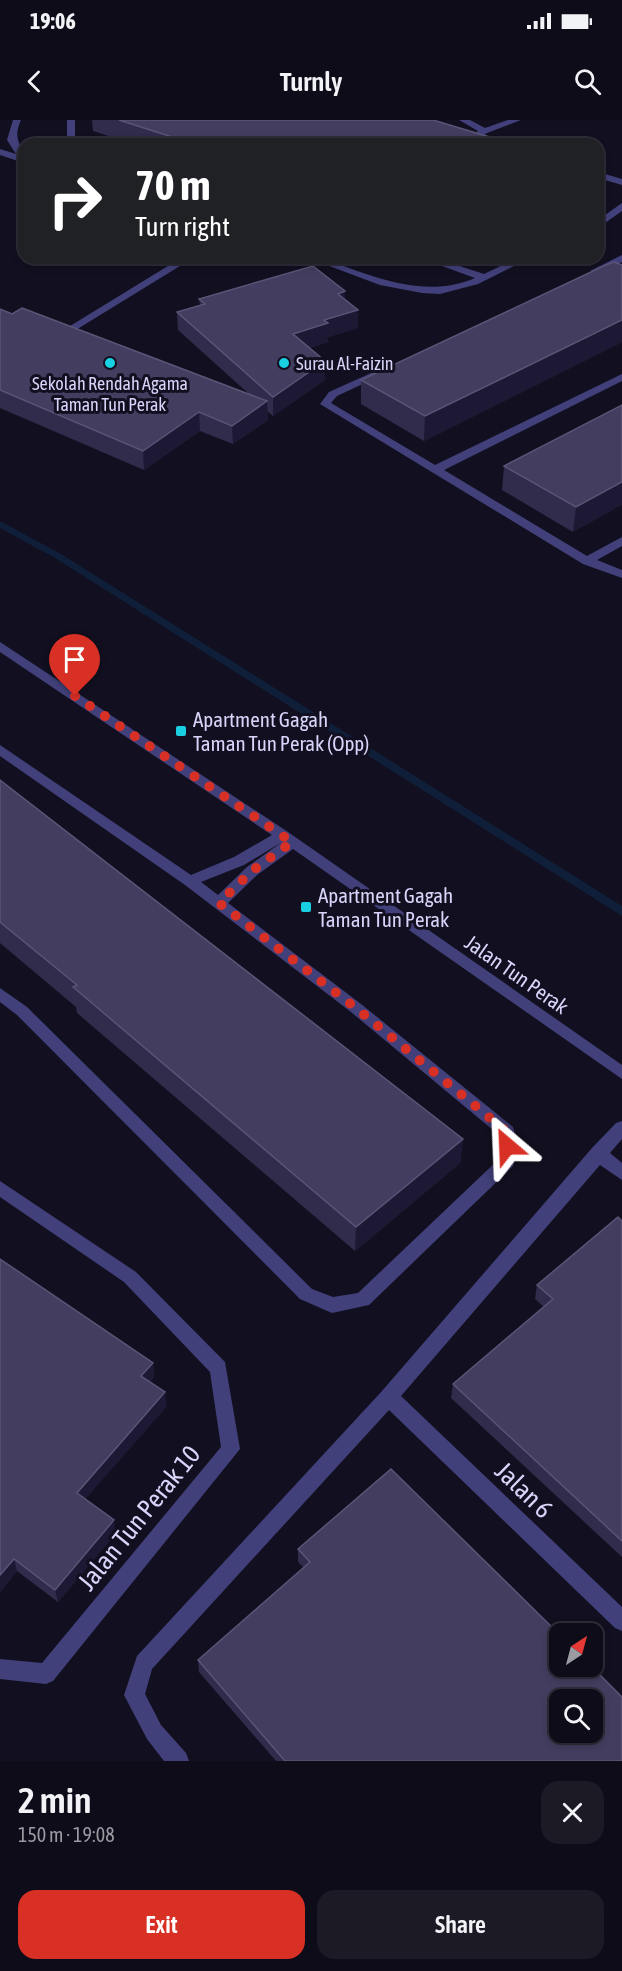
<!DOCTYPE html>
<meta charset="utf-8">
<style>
body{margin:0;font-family:"Asap Condensed",sans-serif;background:#1c1a25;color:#f1f3f6;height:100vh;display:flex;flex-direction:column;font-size:22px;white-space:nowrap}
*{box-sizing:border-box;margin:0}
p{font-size:20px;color:#9b9ba2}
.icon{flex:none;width:33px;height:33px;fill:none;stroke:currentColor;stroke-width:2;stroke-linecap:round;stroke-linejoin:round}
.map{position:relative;height:1641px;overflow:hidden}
.panel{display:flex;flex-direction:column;background:#0e0c18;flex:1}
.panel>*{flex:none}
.top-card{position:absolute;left:18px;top:18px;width:586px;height:126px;border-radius:18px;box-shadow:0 3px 9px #0003,0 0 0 2px #2e2c37;background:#202124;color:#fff;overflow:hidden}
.needle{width:39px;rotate:36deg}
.controls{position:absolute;left:549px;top:1503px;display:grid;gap:12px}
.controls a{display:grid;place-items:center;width:54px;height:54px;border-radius:12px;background:#0e0c18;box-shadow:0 3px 9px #0003,0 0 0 2px #2e2c37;font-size:30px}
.pin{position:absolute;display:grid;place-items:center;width:51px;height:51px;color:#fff;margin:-62px -26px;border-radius:50% 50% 50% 0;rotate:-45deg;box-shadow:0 0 6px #0007}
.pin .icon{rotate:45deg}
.me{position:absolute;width:66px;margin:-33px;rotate:334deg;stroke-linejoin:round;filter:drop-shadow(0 0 4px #0008)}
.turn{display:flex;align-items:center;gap:21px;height:126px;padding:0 18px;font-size:27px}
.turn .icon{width:78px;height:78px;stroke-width:2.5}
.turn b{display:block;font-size:42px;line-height:51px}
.round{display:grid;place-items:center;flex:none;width:63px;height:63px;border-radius:18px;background:#1c1a25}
.headline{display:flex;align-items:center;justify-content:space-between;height:102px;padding:0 18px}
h1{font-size:36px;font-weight:600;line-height:45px}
.button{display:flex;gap:12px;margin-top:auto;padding:12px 18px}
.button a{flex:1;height:69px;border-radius:18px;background:#d93025;color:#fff;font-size:24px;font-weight:600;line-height:69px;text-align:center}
.button a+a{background:#1c1a25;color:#f1f3f6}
.status{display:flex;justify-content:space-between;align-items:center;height:42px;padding:0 30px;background:#0e0c18;direction:ltr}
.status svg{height:16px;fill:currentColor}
header{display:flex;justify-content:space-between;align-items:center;height:78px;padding:0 18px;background:#0e0c18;font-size:27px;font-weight:600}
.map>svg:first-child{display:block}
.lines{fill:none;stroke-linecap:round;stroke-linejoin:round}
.stream{fill:#0f1f3a;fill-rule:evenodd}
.minor{fill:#41407a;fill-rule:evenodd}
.wall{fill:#312b4c}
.shaded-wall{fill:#1d1833}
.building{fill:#433d5f;stroke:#5a5577;stroke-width:1.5;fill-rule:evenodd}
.route{stroke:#d93025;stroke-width:10;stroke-dasharray:0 18}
.poi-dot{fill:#18d0e2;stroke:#121020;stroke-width:2}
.labels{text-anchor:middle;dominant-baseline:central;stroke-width:6;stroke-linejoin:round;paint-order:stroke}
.far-poi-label{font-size:18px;fill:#d8d4fa;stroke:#121020;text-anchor:start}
.poi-label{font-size:21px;fill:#d8d4fa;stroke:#121020;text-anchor:start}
.street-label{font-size:21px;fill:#d8d4fa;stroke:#121020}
.near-street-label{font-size:26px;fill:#d8d4fa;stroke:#121020}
</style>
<div class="status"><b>19:06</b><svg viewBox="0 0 49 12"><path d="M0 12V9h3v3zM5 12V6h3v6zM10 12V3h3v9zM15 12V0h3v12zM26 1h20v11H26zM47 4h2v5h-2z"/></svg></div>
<header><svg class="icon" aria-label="back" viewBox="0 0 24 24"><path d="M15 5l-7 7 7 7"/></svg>Turnly<svg class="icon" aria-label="search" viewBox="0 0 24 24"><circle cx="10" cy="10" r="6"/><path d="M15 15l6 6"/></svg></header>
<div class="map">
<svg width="622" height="1641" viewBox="0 0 622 1641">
<rect width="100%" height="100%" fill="#121020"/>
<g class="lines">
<path class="stream" d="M0,401L61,434L622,786V796L55,438L0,408Z"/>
<path class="minor" d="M13,0H21C11,22 24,23 24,43L0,35V29L16,34L7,20Z
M67,0H75V19L87,24L67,22Z
M459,0H470L485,8L508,0H521L487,13L475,21L471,18L478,11Z
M598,52L622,59V65L598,58Z
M622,83V91L598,108V100Z
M622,135V142L598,153L590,151Z
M181,138H193L66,216L57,214Z
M308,138H322C372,156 424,180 475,158L420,138H435L484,154L517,138H530L478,164L440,174L422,173L380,165Z
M380,249L384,250V254L337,276L331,283L435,345L622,254V261L444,350L587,436L622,417V426L597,440L622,450V458L583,444L320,284L329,272Z
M0,522L288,712L622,945V959L293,729L257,755L228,783L361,884L513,1007C517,1017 517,1036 513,1046L369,1185L332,1193L300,1179L17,895L0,882V868L27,887L312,1169L333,1177L358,1173L499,1039V1015L351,892L185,765L0,636V625L191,755L234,737L272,715L0,532ZM282,722L247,747L218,775L201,762L244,745Z
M622,1001V1019L610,1033L622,1043V1060L600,1045L401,1276L622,1487V1511L615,1508L389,1290L152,1549L145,1574L161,1605L186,1633L189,1641H164L147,1619L124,1575L137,1536L382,1271L592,1028L616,1003Z
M0,1061L136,1152L225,1242L240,1329L53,1561L46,1564L0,1559V1539L42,1543L221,1327L210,1252L124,1162L0,1077Z"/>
</g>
<path class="wall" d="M92,0H433L513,24H134L93,11Z
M622,145V222L424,321L361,284V260Z
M199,179H345L358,208L328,217V222L309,228L325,260L273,296L267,291L268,300L233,324L200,311L144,350L0,288V189L249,274L178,210L177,192L200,186Z
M622,285L573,412L502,370L504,346Z
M0,660L463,1019L460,1043L355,1131L77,893L76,887L0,823Z
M622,1101V1437L451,1278L453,1264L544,1187L535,1179L537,1165Z
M0,1139L153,1243L154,1257L150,1262L167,1286L85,1379L116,1413L58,1482L17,1451L0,1472Z
M298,1429L622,1641H276L199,1552L198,1540L304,1448L298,1442Z"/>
<path class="shaded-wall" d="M345,171V189L338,174Z
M358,190V208L328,217V222L293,232V214L324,200Z
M622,200V222L424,321L425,296Z
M325,241V260L273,296V277Z
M267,281L268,300L233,324L232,306Z
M199,292L200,311L144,350L143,331Z
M622,362V385L573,412L576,387Z
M463,1019L460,1043L355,1131L356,1107Z
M153,1243L154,1257L143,1270L141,1256Z
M165,1272L167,1286L79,1386L77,1373Z
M114,1400L116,1413L58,1482L55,1470Z
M14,1439L17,1451L0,1472V1455Z"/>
<path class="building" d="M119,0H433L513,24H194Z
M614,142L622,145V200L425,296L361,260L606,145Z
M313,146L345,171L338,174L358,190L324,200L328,203L293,214L325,241L273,277L177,192L205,184L199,179Z
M22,188L267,281L232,306L199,292L143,331L0,270V189L12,194Z
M622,285V362L576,387L504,346Z
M0,660L463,1019L356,1107L73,867L77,865L0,802Z
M618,1097L622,1101V1421L453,1264L553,1179L537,1165Z
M0,1139L153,1243L141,1256L165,1272L77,1373L114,1400L55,1470L14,1439L0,1455Z
M391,1349L560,1515V1546H591L622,1577V1641H285L198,1540L310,1442L298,1429ZM560,1580H592V1612H560Z"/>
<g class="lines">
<path class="route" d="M75,576L292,722L252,751L219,783L356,888L507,1012V1026"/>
</g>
<g class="poi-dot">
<circle cx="110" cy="243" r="6"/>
<circle cx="284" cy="243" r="6"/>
<rect x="175" y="605" width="12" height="12" rx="3"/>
<rect x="300" y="781" width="12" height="12" rx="3"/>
</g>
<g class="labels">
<g class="far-poi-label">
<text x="296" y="243">Surau Al-Faizin</text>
<text x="110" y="263" text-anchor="middle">Sekolah Rendah Agama<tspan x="110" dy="21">Taman Tun Perak</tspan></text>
</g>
<g class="poi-label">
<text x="193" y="599">Apartment Gagah<tspan x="193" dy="24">Taman Tun Perak (Opp)</tspan></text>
<text x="318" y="775">Apartment Gagah<tspan x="318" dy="24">Taman Tun Perak</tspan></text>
</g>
<g class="street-label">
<text transform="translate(517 854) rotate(35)">Jalan Tun Perak</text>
</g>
<g class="near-street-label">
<text transform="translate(524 1370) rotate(44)">Jalan 6</text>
<text transform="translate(139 1398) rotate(-51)">Jalan Tun Perak 10</text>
</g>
</g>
</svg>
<div class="controls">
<a><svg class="needle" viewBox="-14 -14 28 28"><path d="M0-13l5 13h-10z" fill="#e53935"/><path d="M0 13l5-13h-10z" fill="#9b9ba2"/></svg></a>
<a><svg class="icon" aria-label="search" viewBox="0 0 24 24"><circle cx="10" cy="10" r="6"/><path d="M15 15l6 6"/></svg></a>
</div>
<div class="pin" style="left:75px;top:576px;background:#d93025"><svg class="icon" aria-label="arrive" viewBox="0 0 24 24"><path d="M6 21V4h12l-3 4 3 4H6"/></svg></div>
<svg class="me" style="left:507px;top:1026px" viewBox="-20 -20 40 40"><path d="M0-17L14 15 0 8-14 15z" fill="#d93025" stroke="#fff" stroke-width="4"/></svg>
<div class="top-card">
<div class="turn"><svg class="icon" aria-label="right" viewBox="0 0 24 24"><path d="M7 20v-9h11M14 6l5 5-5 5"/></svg><div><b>70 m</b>Turn right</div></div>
</div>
</div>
<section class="panel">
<div class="headline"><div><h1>2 min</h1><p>150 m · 19:08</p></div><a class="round"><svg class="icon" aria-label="close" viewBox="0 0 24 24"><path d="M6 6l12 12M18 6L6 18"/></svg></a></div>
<div class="button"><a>Exit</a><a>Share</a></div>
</section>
